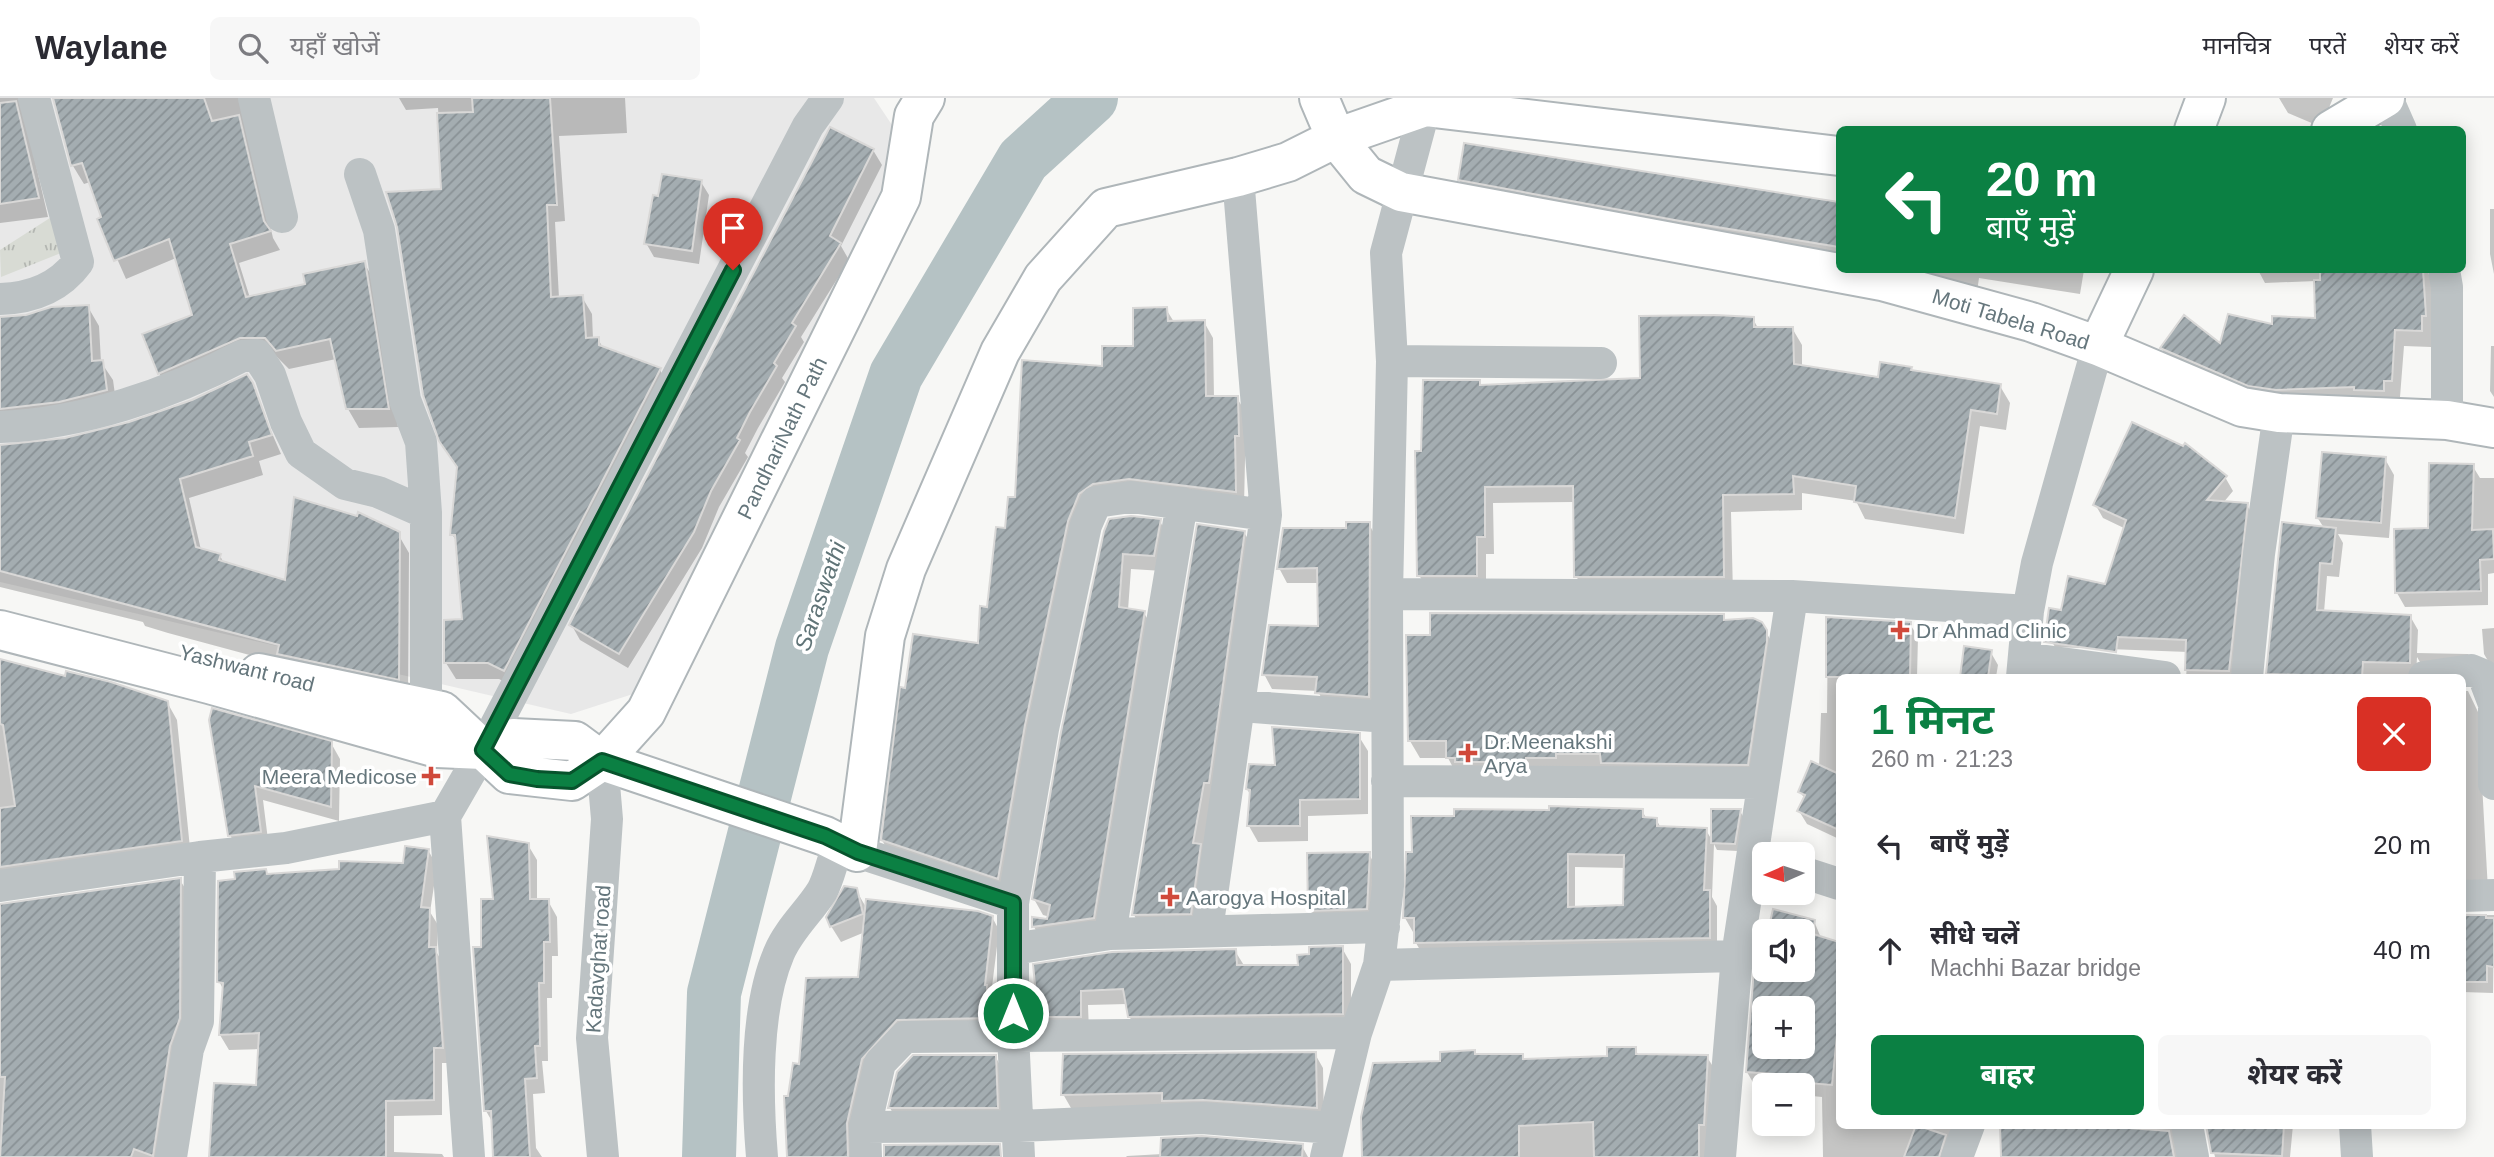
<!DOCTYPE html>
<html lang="hi">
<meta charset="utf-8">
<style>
body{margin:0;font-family:Helvetica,"Noto Sans Devanagari",sans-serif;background:#f7f7f7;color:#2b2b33;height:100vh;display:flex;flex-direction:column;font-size:26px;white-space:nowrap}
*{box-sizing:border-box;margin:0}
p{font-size:23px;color:#7c7c81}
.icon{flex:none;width:38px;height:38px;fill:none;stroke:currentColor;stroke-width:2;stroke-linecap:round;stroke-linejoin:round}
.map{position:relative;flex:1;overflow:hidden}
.sheet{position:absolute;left:1836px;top:576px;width:630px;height:455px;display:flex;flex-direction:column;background:#fff;border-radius:10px;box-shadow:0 4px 18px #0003}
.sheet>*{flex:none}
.banner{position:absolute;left:1836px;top:28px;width:630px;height:147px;border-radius:10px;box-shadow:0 4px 18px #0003;background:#0b8043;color:#fff;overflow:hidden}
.needle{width:46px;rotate:267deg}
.buttons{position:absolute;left:1752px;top:744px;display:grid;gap:14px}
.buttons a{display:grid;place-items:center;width:63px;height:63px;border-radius:10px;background:#fff;box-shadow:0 4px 18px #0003;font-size:35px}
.pin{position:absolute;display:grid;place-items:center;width:60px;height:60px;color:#fff;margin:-72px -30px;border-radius:50% 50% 50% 0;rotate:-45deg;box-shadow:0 0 7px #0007}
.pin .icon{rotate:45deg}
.me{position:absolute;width:77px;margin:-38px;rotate:0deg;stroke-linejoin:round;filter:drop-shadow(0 0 5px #0008)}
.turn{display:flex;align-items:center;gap:24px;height:147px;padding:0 35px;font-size:32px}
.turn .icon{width:91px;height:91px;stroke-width:2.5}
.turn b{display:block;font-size:49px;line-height:60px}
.round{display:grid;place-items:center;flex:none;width:74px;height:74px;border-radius:10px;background:#f7f7f7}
.summary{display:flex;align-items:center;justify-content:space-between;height:119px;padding:0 35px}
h1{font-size:42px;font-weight:700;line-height:52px;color:#0b8043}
.cta{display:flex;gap:14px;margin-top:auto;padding:14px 35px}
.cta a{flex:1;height:80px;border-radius:10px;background:#0b8043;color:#fff;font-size:28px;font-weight:700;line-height:80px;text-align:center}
.cta a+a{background:#f7f7f7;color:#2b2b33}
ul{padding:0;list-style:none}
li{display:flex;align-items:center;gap:21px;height:105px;padding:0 35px}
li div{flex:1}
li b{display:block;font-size:26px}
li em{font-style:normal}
header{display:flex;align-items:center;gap:42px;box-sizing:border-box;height:98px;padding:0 35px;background:#fff;border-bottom:2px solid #e1e1e2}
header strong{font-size:33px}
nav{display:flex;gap:38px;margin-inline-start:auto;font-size:24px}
.search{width:490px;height:63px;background:#f7f7f7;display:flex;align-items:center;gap:18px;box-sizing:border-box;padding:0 24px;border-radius:10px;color:#7c7c81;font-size:26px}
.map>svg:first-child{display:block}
.built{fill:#e8e8e8}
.park{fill:url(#park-tufts)}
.shadow{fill:#0003;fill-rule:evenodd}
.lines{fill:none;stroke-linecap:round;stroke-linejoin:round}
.river{stroke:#b5c2c4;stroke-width:54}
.building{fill:url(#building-hatch);stroke:#d9d8d7;stroke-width:2;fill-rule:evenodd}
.secondary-casing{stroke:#afb6b9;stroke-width:42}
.street{stroke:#bcc2c4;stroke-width:32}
.secondary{stroke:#fff;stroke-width:38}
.route-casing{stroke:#07532c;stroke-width:18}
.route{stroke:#0b8043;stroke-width:12}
.poi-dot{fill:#d0493b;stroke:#fff;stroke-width:2.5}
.labels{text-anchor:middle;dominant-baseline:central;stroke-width:7;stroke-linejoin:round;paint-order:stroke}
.street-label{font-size:21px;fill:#65767c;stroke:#fff}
.poi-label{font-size:21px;fill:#65767c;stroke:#fff;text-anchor:start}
.water-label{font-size:23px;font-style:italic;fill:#607477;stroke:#fff}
</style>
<header>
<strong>Waylane</strong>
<div class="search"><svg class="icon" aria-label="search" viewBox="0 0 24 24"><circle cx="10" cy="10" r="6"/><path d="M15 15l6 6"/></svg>यहाँ खोजें</div>
<nav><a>मानचित्र</a><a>परतें</a><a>शेयर करें</a></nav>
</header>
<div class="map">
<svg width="2494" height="1059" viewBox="0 0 2494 1059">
<defs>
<pattern id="park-tufts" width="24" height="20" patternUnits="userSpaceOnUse" patternTransform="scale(1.75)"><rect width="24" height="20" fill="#d8dbd4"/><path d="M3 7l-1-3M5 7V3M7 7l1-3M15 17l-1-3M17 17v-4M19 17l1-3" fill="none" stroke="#b3b6b1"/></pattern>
<pattern id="building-hatch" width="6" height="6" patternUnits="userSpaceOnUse" patternTransform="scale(1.75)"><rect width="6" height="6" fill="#a4adb1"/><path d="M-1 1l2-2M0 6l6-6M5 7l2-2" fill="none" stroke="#899195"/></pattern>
</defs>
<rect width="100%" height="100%" fill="#f7f7f5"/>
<path class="built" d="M0,0H874L906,48L633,596L571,616L0,484Z"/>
<path class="park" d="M67,109L81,147L1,179L0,152Z"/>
<path class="shadow" d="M0,0H40L26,24L48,119L0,125Z
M54,0H248L246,24L273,140L280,152L239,165L250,200L307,188L364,165L375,183L398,329L359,330L348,311L336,261L289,271L277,259L251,258L170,293L159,275L194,218L176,160L126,181L100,122L103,120L90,84L84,86L73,68Z
M399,0H625L627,35L559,38L565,123L555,124L559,200L582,199L592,216L593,241H598L603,250L660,272L669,288L513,588L499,581H456L446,565L464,522L458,446L452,436L459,371L438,10L406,12Z
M2279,0H2333L2321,29L2288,15Z
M1465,47L1839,106V172H2084L2080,196L1979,180L1977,194L1697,150L1475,109L1459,82Z
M873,52L882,67L841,148L849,162L801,239L804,244L782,280L785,284L758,330L745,355L748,359L719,409L702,450L628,570L580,542L571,526Z
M701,84L709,97L699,166L654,159L646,145L660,100Z
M2490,111H2494V176L2490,156Z
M2258,172H2427L2431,182L2434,234H2431V249L2404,248L2400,299H2393V309L2286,308L2171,267L2162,251L2221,248L2273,229L2317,222L2316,183L2265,185Z
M88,209L99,228L101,264L113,282L117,311L0,335V221Z
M1166,211L1174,224H1204L1213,240L1214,300H1237L1246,315L1244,409L1102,401L1007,795L891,758L882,742L906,592L979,547L1016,401L1104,270L1135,250Z
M1753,221L1758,230H1792L1802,247V269L1879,281L1911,270L1913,274L2000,288L2010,305L2006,332L1980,328L1964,436L1865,421L1856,403L1802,395V412L1731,414L1733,496L1586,495L1576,478L1575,404L1493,405L1494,456H1486V495L1429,494L1419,477L1423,354L1479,284L1481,289L1642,281Z
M2491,248H2494V299L2490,293Z
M247,278L281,356L259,363L263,377L189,400L201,452L220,458L224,465L286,484L398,436L409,455L408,600L168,535L145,528L143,524L0,489V349L66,342L162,315Z
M2385,361L2394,377L2389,440L2338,436L2343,445L2339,479L2327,478L2324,514L2410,518L2418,532L2417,555L2468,556L2472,561L2423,569L2417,559L2416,578L2267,579L2284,426L2324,430L2317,419Z
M2472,367L2480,380H2494V475L2488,476V507L2405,509L2397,495L2430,431Z
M2225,379L2233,393L2223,405L2247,407L2254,420L2237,579H2186L2188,554L2055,549L2047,535L2063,514L2107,488L2126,431L2103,420L2095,406Z
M1160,423L1168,439L1163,473L1131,471L1128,512L1144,515L1153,530L1102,835L1043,844L1034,829V821L1049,822L1050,819L1043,817L1034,801L1105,433Z
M1369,426L1377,441V613L1326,610L1318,593L1272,591L1264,576L1320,530L1319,485H1287L1279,470L1348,431Z
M1244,434L1253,450L1199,831L1142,832L1134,817Z
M1723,518L1726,523L1761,526L1776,551L1757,684L1457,677L1448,660H1420L1410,643Z
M1828,520L1910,526L1918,539L1917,579H1839V741L1807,726L1799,713L1805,701L1800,694L1819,669L1821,615H1827Z
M2494,530V573L2484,556L2482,531Z
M1965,550L1990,553L1998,567L1996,579H1961Z
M0,563L167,604L177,622L191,760L0,791Z
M2462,593H2468L2478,614L2488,792L2462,794Z
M211,622L331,645L340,661L339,723L263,702L269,750L239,753L230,737Z
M1358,637L1368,653V716L1308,718V743L1258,744L1249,728L1251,698L1247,691L1277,669Z
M1642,713L1647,721H1656L1661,730L1706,732L1713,744L1740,713L1744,720L1738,753L1717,752L1714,746L1712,799L1717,808V854L1424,859L1416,845V834H1413L1405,820L1408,755ZM1575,769L1626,770L1625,809L1575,810Z
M528,747L537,762V803H548L557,819L558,858H552V900H547L548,963H542L545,995L533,996L536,1050L542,1059H495L493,1025L486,1013L483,851L495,803Z
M428,752L437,768L430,814L438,827L437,855L444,867L451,965H442V1017L394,1018V1054L442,1056L444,1059H210L258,989L260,951L229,952L220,937L224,893L219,883L237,782L265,772L268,778L404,767Z
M1369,756L1382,780L1380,834L1324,836L1310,812Z
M180,782L191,800L189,938L165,1059H0V807Z
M856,792L867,811L992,819L999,832L991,897L993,920L997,927L906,934L854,1059H786V999H789L800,968L860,881L865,834L841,844L831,828Z
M2462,817H2494L2493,895L2462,894Z
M1814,823L1821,840L1839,846V1027H1965L1950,1059H1823L1822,999L1802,997V987L1755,988L1747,974L1764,857V872H1802V833H1770ZM1764,910H1802V948H1764Z
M1342,850L1351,866V931L1138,934L1129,918L1127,906L1088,907L1089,934H1049L1040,919L1035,868L1235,853L1245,869H1300Z
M1635,951L1639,958L1707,959L1717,975L1713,1059H1364L1442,965L1474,954L1476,958L1522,957L1525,963L1609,960Z
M1315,956L1323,970L1324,1024L1071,1010L1063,996Z
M995,958L1004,974L1006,1025L899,1026L890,1010L898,975Z
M2027,1027H2183L2179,1059H2003Z
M2208,1027H2293L2290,1059H2215Z
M1302,1048L1308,1059H1126L1127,1058Z"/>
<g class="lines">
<path class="river" d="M709,1059L714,895L802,550L896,277L1023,62L1091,0"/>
</g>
<path class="building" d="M53,0H204L212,23L239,17L264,123L271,133L230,146L246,199L305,186L303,176L365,163L389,311H346L330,241L276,253L265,240H240L158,276L142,236L192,217L169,141L114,163L97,121L101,119L82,65L71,68Z
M472,0H550L557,107H547L551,199L583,197L586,240L599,239V247L661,270L504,573L488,565H444V522L462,521L455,437H450L457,369L439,343L423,297L397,129L386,94L441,91L437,15L473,14Z
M16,3L39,100L0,106V5Z
M830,29L874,51L830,138L841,145L792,225L796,228L774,265L777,268L750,314L737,340L740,342L711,393L694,434L619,556L569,527Z
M1464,45L1839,104V149L1680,123L1458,82Z
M662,76L702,82L692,153L644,146L653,97L658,98Z
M2320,172H2423L2426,218H2422V233L2395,232L2392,283H2384V293L2354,292V289L2276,292L2248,288L2160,250L2184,217L2220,245L2228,216L2272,226V218L2315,220L2314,182H2320Z
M89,207L92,263L103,262L107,292L59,304L0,311V219L26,217L51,209Z
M1167,209L1168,223L1205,222L1206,298H1238L1239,338H1235L1236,394L1129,381L1093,386L1079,396L1068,423L1025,627L998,781L881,742L900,589L905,590L913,536L978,545L980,508L987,509L996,429L1005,430L1008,399H1015L1022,262L1102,268V248H1133V210Z
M1715,217L1754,219V229H1793L1794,266L1878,279L1880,264L1912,269L1911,272L2001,286L1997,316L1971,312L1955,420L1854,404L1856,388L1793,378L1794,396L1723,397L1724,479H1574L1573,388L1485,389V439H1477V478H1417L1415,353H1421L1423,282H1480V287L1640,280L1639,218Z
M247,276L253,285L272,337L249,344L253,358L180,381L196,449L221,456L219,462L285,482L294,399L357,418L358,414L400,434L399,582L277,556L279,547L0,473V347L65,340L129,324L192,302Z
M2132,324L2183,348L2185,345L2227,378L2207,402L2248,405L2229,573L2185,572L2186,542L2118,539L2116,554L2044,544L2049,510L2061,512L2068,478L2105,486L2126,422L2093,407Z
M2322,354L2386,359L2381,425L2316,420Z
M2429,365L2474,366L2472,432L2493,431L2494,461L2480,462L2481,493L2395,495L2394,431L2428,430Z
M1131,418L1161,421L1154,458L1123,456L1119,509L1145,513L1094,820L1032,829V819L1047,821L1050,807L1032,801L1061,634L1104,433L1109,421Z
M1346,424H1370L1369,599L1315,595L1317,579L1262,577L1269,527L1318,528L1317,470L1277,471L1283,430H1346Z
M2282,424L2336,430L2332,466L2320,465L2317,512L2411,517L2410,565L2363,564L2362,579L2266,576Z
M1197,426L1245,433L1209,685H1204L1193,745L1201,746L1191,816L1132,817Z
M1430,515L1724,516V522L1753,520L1762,524L1767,532V543L1748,667L1601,665L1600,656H1556V660H1526V664H1455V660H1446V643H1408L1406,537H1430Z
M1826,519L1911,524L1910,579H1826Z
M1964,548L1992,552L1988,579H1960Z
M0,561L65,578L66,573L111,584L168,603L182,743L0,769V710L15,708L3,627L0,626Z
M212,610L332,643L331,709L255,688L261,734L228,738L209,622Z
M1272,629L1360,635V701L1300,702V728H1247L1250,692L1246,691L1249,666L1275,667Z
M1811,663L1839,676V732L1797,713L1805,697L1798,694Z
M1549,708L1643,711V719L1657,720V728L1707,730L1704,792H1710V840L1414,845V820H1403L1406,754H1412L1411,718H1454V711L1549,712ZM1568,756L1624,757L1623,807L1568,809Z
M1711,711H1741L1735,746L1711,745Z
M487,738L529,745L530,801H549L550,844H544V885H539L540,948H535L537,980L525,981L530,1059H493L491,1013H484L473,849H481V801H493Z
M405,748L429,751L421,809L430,810L429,849H436L443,950H434V1002L386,1003V1059H209L214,985L256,987L259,935L219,937L223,885L217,884L218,783L235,781L234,774L266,771L267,776L339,771V763L403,765Z
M1370,754L1367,811L1308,813L1307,755Z
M181,780L180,920L170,948L153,1058L134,1051L131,1059H0L5,979H0V806Z
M844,788L857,790L863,816L830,829L826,819Z
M866,801L978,813L993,818L985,887H987V912H991L990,920L897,922L862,961L847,1025L848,1059H787L784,998H788L793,965L799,966L806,880L858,879Z
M1773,811L1815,822L1813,836L1839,844V918L1832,987L1773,982L1774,976L1746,974L1754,871L1759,872L1764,850V872H1802V833H1768ZM1764,910H1802V948H1764Z
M2462,817H2486V820H2494V869L2487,868V884H2462Z
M1343,848V916L1128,919L1123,891L1081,893V919H1038L1033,866L1112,854L1236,851L1237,867H1298L1297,857L1309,856V849Z
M1607,949H1636V956L1708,957L1704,1027H1699V1059H1594L1593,1024L1519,1028V1059H1362L1361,1019L1373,965L1440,963V954L1475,952V956H1523V961L1607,958Z
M1316,954L1317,1010L1203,1002L1162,1003V995L1061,997L1063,956Z
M913,957H996L998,1010H888L897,974Z
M1916,1027L1946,1037L1939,1059H1904Z
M2000,1027H2089L2169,1033L2174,1059H2001Z
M2206,1027H2284L2282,1058L2211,1055Z
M1202,1038L1303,1046L1302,1059H1160L1161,1040Z
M1000,1046L1001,1059H884V1047Z"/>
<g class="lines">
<defs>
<path id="secondary" d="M1319,0L1336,40L1366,77L1401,94L1882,183L2031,224L2098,248L2242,309L2279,315L2447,322L2494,330
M2194,32L2206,0
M2331,32L2385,0
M2098,248L2134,172
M0,532L209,586L437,650L483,652L513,640L575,643L602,663L825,738L857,754L885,538L906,471L1000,254L1043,180L1106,110L1238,79L1288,64L1336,40L1425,9L1839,58
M259,575L442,613L509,676L572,683L602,663L646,614L901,99L914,18L925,0"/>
</defs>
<use href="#secondary" class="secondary-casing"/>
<path class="street" d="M254,0L282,119
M2387,0L2401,32
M360,76L379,132L405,302L421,344L426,415V610
M1238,79L1266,417
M2444,172L2447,189V322
M0,201C32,200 59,190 78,164L34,0
M1392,263L1601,265
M0,329C81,326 170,296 242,258L257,257L270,277L286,324L301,355L345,386L378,394L426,415
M1387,496L1792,498L2028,513
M2024,560L2165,579
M2022,579L2028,513L2037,465L2098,248
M2247,579L2259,456L2279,315
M2424,579L2471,572L2483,577L2494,606V686
M1241,608L1387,619
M602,663L607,721L592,940L603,1059
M1387,683L1761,685
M857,754L1013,805
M1802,774L1839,786
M0,788L200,759L286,750L445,718
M2462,798L2494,797
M1110,836L1182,405
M1013,851L1110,836L1384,829
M1379,867L1737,858
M2187,1027L2193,1059
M2355,1027L2357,1059
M865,1029L1019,1028L1202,1020L1332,1030
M171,1059L188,951L198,923L200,759
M469,1059L445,718L483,652L808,28L828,0
M762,1059C757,999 755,911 779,855C789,831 809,814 822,793C828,782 831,768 835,757L825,738
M866,1059L865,1029L880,965L905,939L1356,935
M1019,1059L1013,937V805L1043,631L1086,427L1096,404L1131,399L1266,417L1207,832
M1326,1059L1356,935L1379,867L1388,788L1387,496L1392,263L1386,155L1425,9
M1720,1059L1737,858L1792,498
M1957,1059L1969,1027"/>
<use href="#secondary" class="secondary"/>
</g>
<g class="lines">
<defs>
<path id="route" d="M733,172L483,652L509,676L537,681L572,683L602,663L825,738L858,754L1013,805V915"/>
</defs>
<use href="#route" class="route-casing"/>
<use href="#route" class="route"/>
</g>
<g class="poi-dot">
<path d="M1896.5 521.5h7v7h7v7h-7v7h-7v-7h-7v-7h7z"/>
<path d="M1464.5 644.5h7v7h7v7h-7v7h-7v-7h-7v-7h7z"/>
<path d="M427.5 667.5h7v7h7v7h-7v7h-7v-7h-7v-7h7z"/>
<path d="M1166.5 788.5h7v7h7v7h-7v7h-7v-7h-7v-7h7z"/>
</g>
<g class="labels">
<g class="street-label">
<text transform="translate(2011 221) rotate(17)">Moti Tabela Road</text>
<text transform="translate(782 340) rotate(-64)">PandhariNath Path</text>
<text transform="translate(247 570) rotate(14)">Yashwant road</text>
<text transform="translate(598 861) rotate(-86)">Kadavghat road</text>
</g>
<g class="poi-label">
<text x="1916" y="532">Dr Ahmad Clinic</text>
<text x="1484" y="643">Dr.Meenakshi<tspan x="1484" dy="24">Arya</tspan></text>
<text x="417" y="678" text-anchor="end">Meera Medicose</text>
<text x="1186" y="799">Aarogya Hospital</text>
</g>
<g class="water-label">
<text transform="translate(820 498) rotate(-71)">Saraswathi</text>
</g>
</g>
</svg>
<div class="buttons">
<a><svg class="needle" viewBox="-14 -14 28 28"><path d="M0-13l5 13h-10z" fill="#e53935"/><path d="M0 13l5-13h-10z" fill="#7c7c81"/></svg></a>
<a><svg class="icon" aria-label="sound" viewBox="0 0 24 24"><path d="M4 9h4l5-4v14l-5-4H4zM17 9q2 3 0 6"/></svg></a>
<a>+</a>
<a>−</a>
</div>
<div class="pin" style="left:733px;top:172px;background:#d93025"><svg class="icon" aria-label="arrive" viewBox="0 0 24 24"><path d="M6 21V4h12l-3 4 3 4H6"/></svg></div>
<svg class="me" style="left:1013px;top:915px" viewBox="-20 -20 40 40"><circle r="17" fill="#0b8043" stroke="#fff" stroke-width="3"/><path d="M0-11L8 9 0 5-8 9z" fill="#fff"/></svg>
<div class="banner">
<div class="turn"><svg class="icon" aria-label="left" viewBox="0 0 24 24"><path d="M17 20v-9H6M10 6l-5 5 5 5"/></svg><div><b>20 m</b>बाएँ मुड़ें</div></div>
</div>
<section class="sheet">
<div class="summary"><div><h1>1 मिनट</h1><p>260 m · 21:23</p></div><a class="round" style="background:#d93025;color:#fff"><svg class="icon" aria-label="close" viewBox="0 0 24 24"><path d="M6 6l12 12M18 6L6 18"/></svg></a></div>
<ul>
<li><svg class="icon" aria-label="left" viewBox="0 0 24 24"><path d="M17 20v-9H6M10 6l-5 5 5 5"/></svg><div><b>बाएँ मुड़ें</b></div><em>20 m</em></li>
<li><svg class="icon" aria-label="ahead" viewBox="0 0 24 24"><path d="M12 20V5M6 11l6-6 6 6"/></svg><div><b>सीधे चलें</b><p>Machhi Bazar bridge</p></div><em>40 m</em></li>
</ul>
<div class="cta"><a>बाहर</a><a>शेयर करें</a></div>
</section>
</div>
